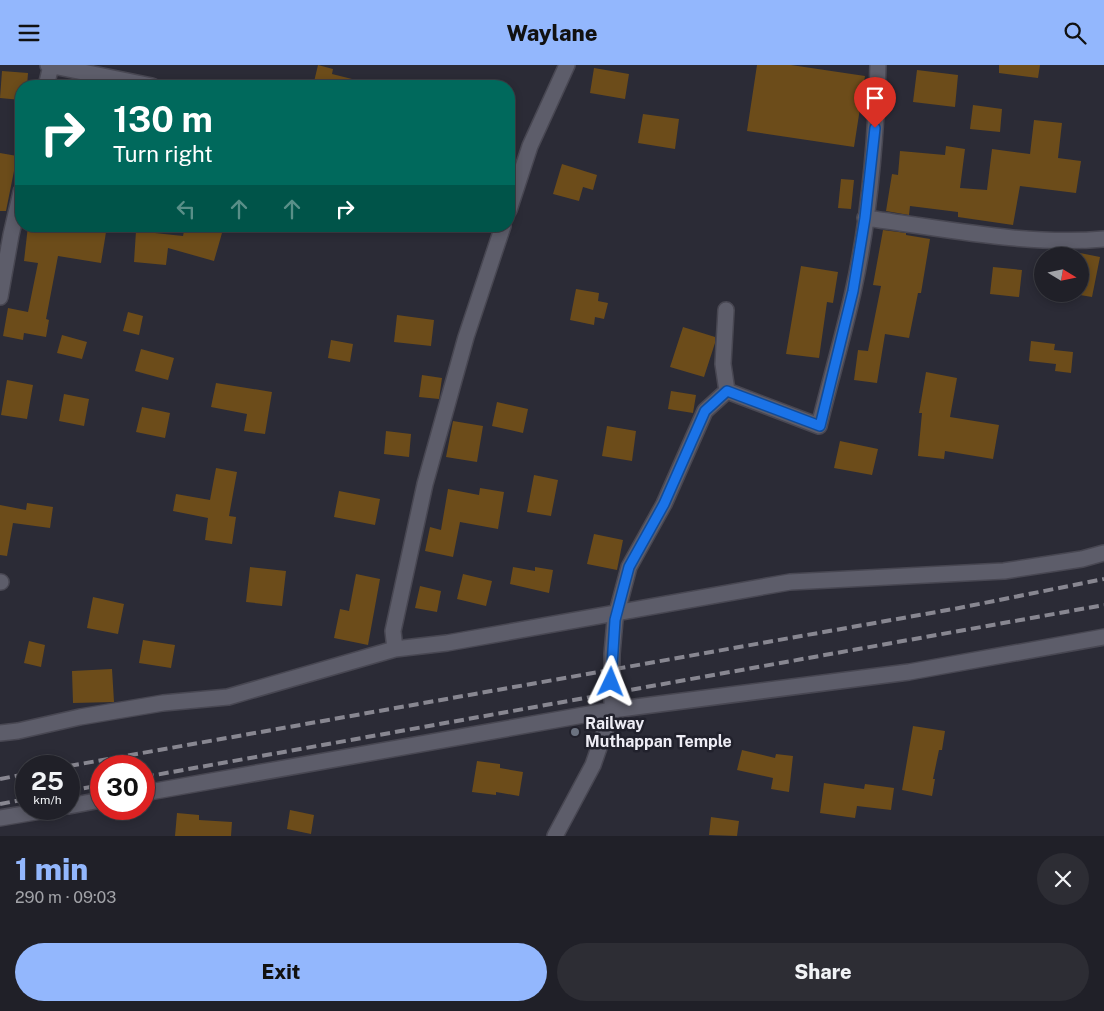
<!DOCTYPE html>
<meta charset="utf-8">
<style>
body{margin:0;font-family:"Public Sans",sans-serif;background:#2d2d34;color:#f1f3f6;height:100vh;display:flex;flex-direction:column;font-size:19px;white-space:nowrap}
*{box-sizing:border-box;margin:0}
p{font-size:16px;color:#a2a3a8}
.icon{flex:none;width:28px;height:28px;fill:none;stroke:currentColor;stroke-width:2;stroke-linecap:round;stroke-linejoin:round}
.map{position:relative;height:771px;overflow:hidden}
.panel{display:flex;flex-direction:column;background:#202028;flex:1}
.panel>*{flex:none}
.hud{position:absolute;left:15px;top:15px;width:500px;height:152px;border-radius:20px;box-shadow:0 2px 8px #0003,0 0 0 1px #3d3e45;background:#00695c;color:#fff;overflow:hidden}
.needle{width:32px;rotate:100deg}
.fabs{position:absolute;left:1034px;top:182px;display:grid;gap:10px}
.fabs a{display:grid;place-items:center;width:55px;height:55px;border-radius:50%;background:#202028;box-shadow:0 2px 8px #0003,0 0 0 1px #3d3e45;font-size:25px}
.speed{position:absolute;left:15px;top:690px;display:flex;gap:10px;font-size:25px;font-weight:700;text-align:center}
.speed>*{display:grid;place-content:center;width:65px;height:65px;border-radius:50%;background:#202028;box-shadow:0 2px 8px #0003,0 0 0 1px #3d3e45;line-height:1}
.speed small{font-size:12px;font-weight:400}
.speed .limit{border:8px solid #d22;background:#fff;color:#111}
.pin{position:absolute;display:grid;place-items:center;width:42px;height:42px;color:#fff;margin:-51px -21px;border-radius:50% 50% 50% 0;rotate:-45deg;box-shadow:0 0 5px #0007}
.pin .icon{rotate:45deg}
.me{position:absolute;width:55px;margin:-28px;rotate:2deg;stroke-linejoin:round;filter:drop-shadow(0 0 4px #0008)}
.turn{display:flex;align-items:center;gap:18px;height:105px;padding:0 15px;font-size:22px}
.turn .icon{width:65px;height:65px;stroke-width:2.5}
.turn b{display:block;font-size:35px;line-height:42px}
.lanes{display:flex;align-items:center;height:48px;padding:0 15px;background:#0003;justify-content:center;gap:25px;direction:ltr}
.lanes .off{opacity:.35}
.round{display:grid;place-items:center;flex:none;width:52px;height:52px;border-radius:26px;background:#2d2d34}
.summary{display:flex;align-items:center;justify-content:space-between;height:85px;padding:0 15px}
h1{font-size:30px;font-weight:800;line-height:38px;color:#93b7fd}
.cta{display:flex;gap:10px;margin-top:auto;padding:10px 15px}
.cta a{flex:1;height:58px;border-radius:30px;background:#93b7fd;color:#111;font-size:20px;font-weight:800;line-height:58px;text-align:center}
.cta a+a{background:#2d2d34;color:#f1f3f6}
header{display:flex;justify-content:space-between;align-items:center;height:65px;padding:0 15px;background:#93b7fd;color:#111;font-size:22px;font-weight:800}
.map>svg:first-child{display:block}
.building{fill:#6c4c1a}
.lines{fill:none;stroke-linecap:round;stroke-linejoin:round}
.street-casing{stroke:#484752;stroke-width:18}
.street{stroke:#5d5d6a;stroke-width:15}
.rail{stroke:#888791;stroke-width:4;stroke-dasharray:10 5;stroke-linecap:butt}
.route-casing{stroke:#114b97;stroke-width:12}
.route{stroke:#1a73e8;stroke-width:9}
.worship-dot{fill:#6b7280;stroke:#21212c;stroke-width:2}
.labels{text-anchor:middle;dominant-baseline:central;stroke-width:5;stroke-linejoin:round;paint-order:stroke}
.poi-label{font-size:16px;font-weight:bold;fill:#eeedf5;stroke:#21212c;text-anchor:start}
</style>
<header><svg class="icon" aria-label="menu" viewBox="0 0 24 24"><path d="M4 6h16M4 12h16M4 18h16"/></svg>Waylane<svg class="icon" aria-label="search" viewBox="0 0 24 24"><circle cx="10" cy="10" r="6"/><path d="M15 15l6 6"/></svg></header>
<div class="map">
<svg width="1104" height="771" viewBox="0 0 1104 771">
<rect width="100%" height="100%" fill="#2b2b36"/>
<path class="building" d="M318,0L333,4L332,9L360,16L359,21H313Z
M757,0H791L865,11L854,82L747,66Z
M999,0H1040L1038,13L999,8Z
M594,3L629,9L625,34L590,28Z
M917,5L958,10L955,42L913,37Z
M2,6L28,8L27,21H21V35L0,33Z
M973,40L1002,44L1000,67L970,64Z
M643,49L679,54L675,84L638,78Z
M1034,55L1062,58L1058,93L1081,96L1076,128L1020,121L1013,160L958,152V147L910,141L909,150L886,146L892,109L898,110L900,86L945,90L946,81L965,84L960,123L987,125L992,84L1030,89Z
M0,88L17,91L6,146H0Z
M562,99L597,110L593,125L583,122L579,136L553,129Z
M841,114L854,115L851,144L838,143Z
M28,161H107L101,198L58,191L46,254L49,255L46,272L24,268L23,275L3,271L8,243L28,247L38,198L24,196Z
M185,161H198L222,168L214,196L168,183L166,200L134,197L136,166L183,171Z
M883,165L906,168V170L930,174L921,228H918L909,273L885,269L877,318L854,315L858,285L868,286L881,221L873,220Z
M1080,188L1100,192L1092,232L1080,230Z
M801,201L838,207L833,238L827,237L819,293L786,289Z
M993,202L1022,205L1019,232L990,229Z
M576,224L599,228L598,236L608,238L604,254L595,252L594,260L570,255Z
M128,247L143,251L139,270L123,266Z
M397,250L434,255L431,281L394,277Z
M683,262L715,272V278L704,312L670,302Z
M62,270L87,277L82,294L57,288Z
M331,275L353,279L350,297L328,293Z
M1031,276L1055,279L1054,285L1073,287L1071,308L1055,306L1056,299L1029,296Z
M141,284L174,293L168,315L135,306Z
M926,307L957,313L950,352L999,360L993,394L945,386L944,394L918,391L922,348H919Z
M422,310L442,313L439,334L419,332Z
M7,315L33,320L27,354L1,350Z
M216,318L272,327L265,369L244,366L247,349L211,342Z
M671,326L696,330L693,348L668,344Z
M64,329L89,334L84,361L59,356Z
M497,337L528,344L523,368L492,361Z
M142,342L170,348L165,373L136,367Z
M453,356L483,361L477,397L446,392Z
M607,361L636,366L632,396L602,391Z
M386,366L411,369L409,392L384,389Z
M840,376L878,384L872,410L834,403Z
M216,403L237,407L229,451L236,452L232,479L205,475L208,453L173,446L176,429L210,435Z
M534,410L558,415L551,451L527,447Z
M480,423L504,427L498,464L460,457L453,492L425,486L430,462L441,465L448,424L479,430Z
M339,426L380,434L375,460L334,452Z
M27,438L53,442L50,463L13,458L7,491L0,490V440L26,445Z
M594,469L623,475L617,505L587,499Z
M250,502L286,506L282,541L246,537Z
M513,502L535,506V502L553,505L549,528L510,519Z
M356,509L380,514L368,580L334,573L340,544L349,546Z
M463,509L492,516L486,541L457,534Z
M420,521L441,526L437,547L415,543Z
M93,532L124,539L118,569L87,563Z
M143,575L175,580L171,603L139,598Z
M29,576L45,580L41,602L24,598Z
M112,604L114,637L73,638L72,606Z
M913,661L945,666L942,685H939L933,714H935L932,731L902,725Z
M742,685L775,693L776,689L793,691L789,727L771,724L773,713L737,705Z
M477,696L500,699V703L523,707L519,731L496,727V730L472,727Z
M824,718L864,724L865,719L894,723L891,745L857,741L855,753L820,748Z
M290,745L314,750L311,769L287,764Z
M177,748L199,750V755L232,757L231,771H175Z
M711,752L739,756L737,771L709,770Z"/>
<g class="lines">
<defs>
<path id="street" d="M48,0L152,21
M46,21L51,1
M509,145L530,81L567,0
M865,153C943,163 1026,181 1104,174
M0,232L11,170L21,127
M726,245L723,299L727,326
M0,517H1
M395,584L393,566L425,419L466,272L503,161
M0,668L18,666L80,652L163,638L228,632L395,584L447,578L790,517L1004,506L1082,494L1104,488
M144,728L612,645L909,607L1104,572
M69,741L101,735
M0,753L53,744
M555,771L593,700L612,645V589L615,555L629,502L664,439L705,346L727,326L819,361C830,316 843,272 853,227C869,155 876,74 878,0"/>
</defs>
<use href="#street" class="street-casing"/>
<use href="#street" class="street"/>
<path class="rail" d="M69,701L959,543L1104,514
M144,712L1104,540
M0,714L26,709
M69,726L101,720
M0,739L26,734"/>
</g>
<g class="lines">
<defs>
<path id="route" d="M611,617L615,555L629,502L664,439L705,346L727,326L820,361L853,226L865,153L875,63"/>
</defs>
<use href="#route" class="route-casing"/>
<use href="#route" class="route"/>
</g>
<circle class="worship-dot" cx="575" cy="667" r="5"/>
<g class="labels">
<g class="poi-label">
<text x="585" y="658">Railway<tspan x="585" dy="18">Muthappan Temple</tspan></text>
</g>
</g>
</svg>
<div class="fabs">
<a><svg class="needle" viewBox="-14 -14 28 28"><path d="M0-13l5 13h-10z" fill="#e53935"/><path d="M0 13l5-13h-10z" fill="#a2a3a8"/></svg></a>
</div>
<div class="speed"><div>25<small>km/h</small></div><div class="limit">30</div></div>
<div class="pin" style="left:875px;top:63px;background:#d93025"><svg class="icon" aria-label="arrive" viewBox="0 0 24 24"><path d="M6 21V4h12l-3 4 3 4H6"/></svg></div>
<svg class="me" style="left:611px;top:617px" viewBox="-20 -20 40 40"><path d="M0-17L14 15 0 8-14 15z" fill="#1a73e8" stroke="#fff" stroke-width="4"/></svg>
<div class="hud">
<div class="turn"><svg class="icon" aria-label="right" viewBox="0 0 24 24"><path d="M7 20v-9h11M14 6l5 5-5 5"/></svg><div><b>130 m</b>Turn right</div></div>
<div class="lanes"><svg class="icon off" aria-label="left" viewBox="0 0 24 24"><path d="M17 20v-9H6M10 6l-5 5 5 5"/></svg><svg class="icon off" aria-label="ahead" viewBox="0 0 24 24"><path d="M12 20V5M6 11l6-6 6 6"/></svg><svg class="icon off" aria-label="ahead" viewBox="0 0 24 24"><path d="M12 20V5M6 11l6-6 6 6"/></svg><svg class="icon" aria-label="right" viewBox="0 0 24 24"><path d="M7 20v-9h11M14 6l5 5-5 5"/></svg></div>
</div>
</div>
<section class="panel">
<div class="summary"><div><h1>1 min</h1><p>290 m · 09:03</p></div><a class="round"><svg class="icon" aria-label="close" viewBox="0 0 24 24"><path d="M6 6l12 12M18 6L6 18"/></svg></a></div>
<div class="cta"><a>Exit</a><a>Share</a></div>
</section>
